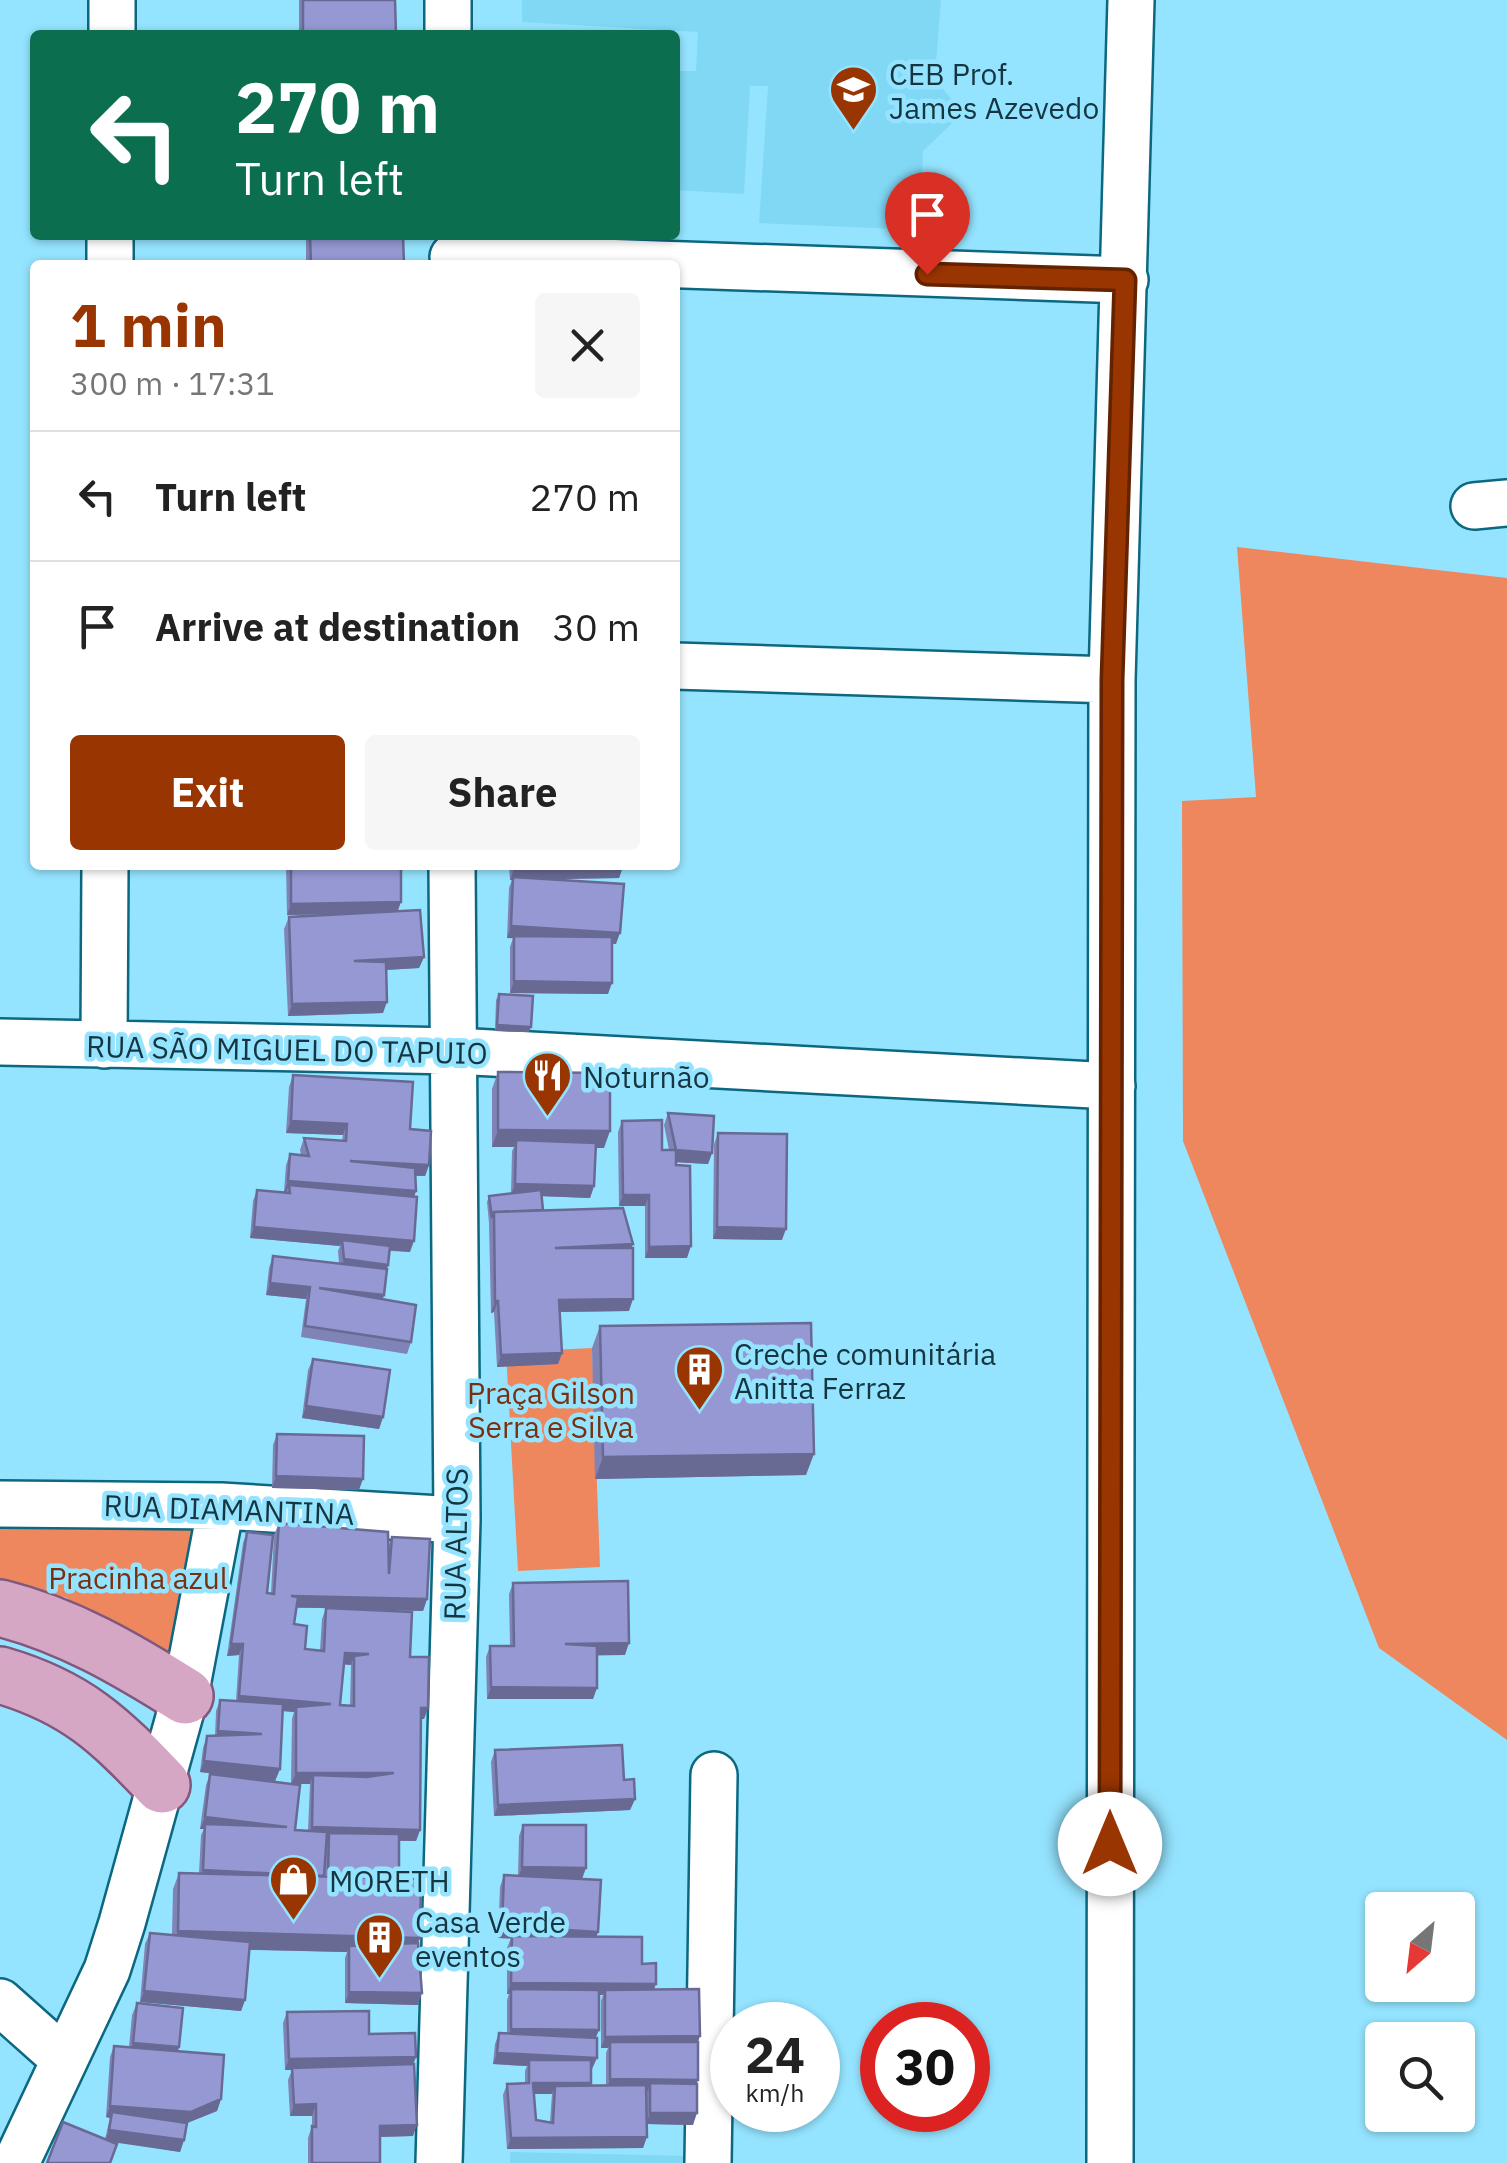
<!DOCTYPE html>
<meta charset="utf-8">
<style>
body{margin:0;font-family:"IBM Plex Sans",sans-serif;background:#f6f6f6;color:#222;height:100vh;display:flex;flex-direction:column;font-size:38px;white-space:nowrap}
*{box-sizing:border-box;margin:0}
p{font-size:32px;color:#767676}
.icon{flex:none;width:55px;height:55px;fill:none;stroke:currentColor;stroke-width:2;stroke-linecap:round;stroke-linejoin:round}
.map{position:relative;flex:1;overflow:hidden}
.sheet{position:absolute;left:30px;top:260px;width:650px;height:610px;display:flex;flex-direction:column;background:#fff;border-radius:10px;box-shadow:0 2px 8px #0004}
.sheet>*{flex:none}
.banner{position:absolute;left:30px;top:30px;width:650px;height:210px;border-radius:10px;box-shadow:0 2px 8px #0004;background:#0b6e4f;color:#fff;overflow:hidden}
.needle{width:65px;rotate:208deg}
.controls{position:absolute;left:1365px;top:1892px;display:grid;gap:20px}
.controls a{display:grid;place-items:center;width:110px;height:110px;border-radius:10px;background:#fff;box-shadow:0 2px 8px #0004;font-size:50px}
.speed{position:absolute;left:710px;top:2002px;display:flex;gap:20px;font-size:50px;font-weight:700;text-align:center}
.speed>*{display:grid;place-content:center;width:130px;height:130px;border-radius:50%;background:#fff;box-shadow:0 2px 8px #0004;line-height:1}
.speed small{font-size:25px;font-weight:400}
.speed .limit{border:15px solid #d22;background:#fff;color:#111}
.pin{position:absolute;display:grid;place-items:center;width:85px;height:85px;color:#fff;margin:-102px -42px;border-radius:50% 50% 50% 0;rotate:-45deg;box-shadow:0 0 10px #0007}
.pin .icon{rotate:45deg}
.me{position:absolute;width:110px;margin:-55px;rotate:0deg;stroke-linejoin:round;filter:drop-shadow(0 0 8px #0008)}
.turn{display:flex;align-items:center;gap:35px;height:210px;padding:0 40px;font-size:45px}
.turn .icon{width:130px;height:130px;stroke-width:2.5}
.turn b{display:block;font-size:70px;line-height:85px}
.round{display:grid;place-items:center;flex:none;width:105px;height:105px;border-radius:10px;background:#f6f6f6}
.head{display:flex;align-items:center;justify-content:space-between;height:170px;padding:0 40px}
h1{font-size:60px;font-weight:700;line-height:75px;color:#993500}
.button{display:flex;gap:20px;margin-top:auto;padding:20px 40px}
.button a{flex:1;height:115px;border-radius:10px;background:#993500;color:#fff;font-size:40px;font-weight:700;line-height:115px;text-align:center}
.button a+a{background:#f6f6f6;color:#222}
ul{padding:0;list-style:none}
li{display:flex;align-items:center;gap:30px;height:130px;padding:0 40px;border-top:2px solid #e0e0e0}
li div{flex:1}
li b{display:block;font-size:38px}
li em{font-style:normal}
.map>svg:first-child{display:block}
.built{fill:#80d8f5}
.green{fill:#ef875e}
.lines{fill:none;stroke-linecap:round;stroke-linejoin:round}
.minor-casing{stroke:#0b6880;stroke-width:50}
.major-casing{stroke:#80587d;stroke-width:60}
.minor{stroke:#fff;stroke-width:45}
.major{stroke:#d6a6c5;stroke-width:55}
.wall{fill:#8083b5;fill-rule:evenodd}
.shaded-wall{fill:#686a94}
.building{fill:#9598d3;stroke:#686a94;stroke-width:2.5;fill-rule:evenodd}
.route-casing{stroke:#632200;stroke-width:25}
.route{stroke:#993500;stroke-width:18}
.labels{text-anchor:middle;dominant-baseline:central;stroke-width:9;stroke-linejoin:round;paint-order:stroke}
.poi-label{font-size:30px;fill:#153641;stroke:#95e4ff;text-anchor:start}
.street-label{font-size:30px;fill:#153641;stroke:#95e4ff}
.park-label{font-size:30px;fill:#7a3010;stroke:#95e4ff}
</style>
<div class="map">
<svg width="1507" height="2163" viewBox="0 0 1507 2163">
<rect width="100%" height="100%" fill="#95e4ff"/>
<path class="built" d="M522,0H941L934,88H942L963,113L923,151L920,230L759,223L768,86H750L744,194L675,190V71H696L698,32L522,22Z
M510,2152L693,2156V2163H510Z"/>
<path class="green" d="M1237,547L1507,578V1740L1379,1648L1183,1141L1182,801L1256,797Z
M592,1348L600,1567L518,1571L506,1352Z
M0,1519L202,1525L176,1662L65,1597L0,1590Z"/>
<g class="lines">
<defs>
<path id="minor" d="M448,0V35
M112,35V0
M453,257L1125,280
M110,265V235
M1474,506L1507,503
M675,666L1112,680
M0,1042L455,1051L1112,1086
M104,1045L105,865
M0,1504L221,1506L457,1520
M0,2002L64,2059
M16,2163L107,1970L122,1923L185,1696L221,1506
M439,2163L457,1520L452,865
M708,2163L714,1775
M1110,2163L1112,680L1131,0"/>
<path id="major" d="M0,1608C68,1625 126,1659 185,1696
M0,1675C76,1697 110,1730 162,1785"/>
</defs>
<use href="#minor" class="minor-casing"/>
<use href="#major" class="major-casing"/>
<use href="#minor" class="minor"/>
<use href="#major" class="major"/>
</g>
<path class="wall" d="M299,0H395L396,35H299Z
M306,235H403L404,265H306Z
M286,865H401L398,911L424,957L419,968L386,970L383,1013L288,1016L284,929L289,917L343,914L287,915Z
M509,865H623L619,878L549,879L616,944H612L608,994L510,993V947L513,938H507L509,888L512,880H510Z
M499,994L529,1032L495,1031L496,1000Z
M498,1072L604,1148H595L594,1186L590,1198L541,1196L543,1210L631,1248L629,1311L560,1312L562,1353L558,1364L497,1367L494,1312L491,1313L489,1223L487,1202L489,1196L511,1193L512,1151L514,1147H492V1089Z
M293,1075L410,1129L429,1165L425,1176H415L416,1191L414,1197L410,1252L390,1251L383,1299L411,1342L407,1354L301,1337L306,1299L266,1295L269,1268L273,1256L339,1263L338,1251L340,1246L250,1238L253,1201L257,1190L284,1192L286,1165L290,1154L301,1155L300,1150L304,1138L342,1141L343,1135L286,1133L289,1087Z
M668,1113L712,1153L708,1164L676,1162L687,1258H645V1206H619L618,1132L622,1121L662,1150H669L664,1125Z
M718,1133L782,1240L713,1239L714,1144Z
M600,1326L806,1475L595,1479L592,1348Z
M313,1359L383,1417L379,1429L302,1418L308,1370Z
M277,1434L359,1490L272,1488L273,1445Z
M279,1523L388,1548L392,1537L427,1599L423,1611L349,1609L410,1657L428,1708L424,1719H421L420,1830L416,1841H399L398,1878L418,1943V2005L345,2003V1958L347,1952L250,1950L245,2000L241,2011L140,2002L145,1944L150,1933L172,1935L173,1889L179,1873H199L201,1835L204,1829H200L206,1785L210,1774L291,1784L292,1719L294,1712L283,1711L280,1769L275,1781L200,1772L203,1748L207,1736H215L216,1711L220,1700L236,1701L239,1655L227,1656L243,1543L247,1532L267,1593H271L274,1535ZM297,1608H326L322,1619L320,1650L305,1649L294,1624ZM343,1664L351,1665L350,1706L340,1705ZM297,1784H310L308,1830H295Z
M513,1583L625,1655H597L593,1699H487L486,1657L490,1646H510L509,1594Z
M495,1750L624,1780L635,1799L630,1810L494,1816L491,1762Z
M523,1825L582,1879L597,1937L642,1964L654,1990L698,2042L696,2084L693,2125L647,2124L643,2148L507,2149L503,2095L507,2084L525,2083V2071L527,2066L493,2064L495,2044L499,2033H507V2000L509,1994H507V1948L511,1938H498L500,1887L504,1875L518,1876L519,1836ZM599,1995H603L601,2001V2048H608L606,2053V2085L590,2086L596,2037L599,2030ZM534,2094H552L550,2122L536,2120Z
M137,2003L179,2047L178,2051L221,2099L217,2111L187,2123L184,2140L180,2152L105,2139L110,2118L106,2117L110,2057L114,2046L129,2047L132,2015Z
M287,2012L369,2034L413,2064V2136L380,2137V2163H308V2138L312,2126V2116H290L288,2080L292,2070H285L283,2023Z"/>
<path class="shaded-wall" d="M623,867L619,878L510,880L514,869Z
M401,902L397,913L287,915L291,904Z
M511,926L620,933L616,944L507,938Z
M424,957L419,968L350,972L354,961Z
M514,981L612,983L608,994L510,993Z
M387,1002L383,1013L288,1016L292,1004Z
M497,1025L531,1027L529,1032L495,1031Z
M291,1121L347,1124L343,1135L286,1133Z
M498,1130L610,1131L604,1148L516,1147V1140L514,1147H492Z
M676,1150L712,1153L708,1164L672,1162Z
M350,1161L429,1165L425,1176L346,1172Z
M288,1181L416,1191L412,1203L289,1185L286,1192H284Z
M515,1184L594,1186L590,1198L511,1195Z
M623,1195H649L645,1206H619Z
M254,1227L414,1241L410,1252L343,1246L342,1240L340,1246L250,1238Z
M717,1227L786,1229L782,1240L713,1239Z
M633,1244L629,1255L555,1248Z
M691,1246L687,1258H645L649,1247Z
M344,1259L388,1265L384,1276L340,1271Z
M270,1283L310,1287L306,1299L266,1295Z
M319,1288L384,1295L380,1307Z
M633,1299L629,1311L555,1312L559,1300Z
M495,1301H498L494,1312L491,1313Z
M562,1353L558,1364L497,1367L501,1355Z
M306,1406L383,1417L379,1429L302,1418Z
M814,1454L806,1475L595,1479L603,1457Z
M276,1476L363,1479L359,1490L272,1488Z
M291,1596L427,1599L423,1611L287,1607Z
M629,1643L625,1655L561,1656L565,1644Z
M231,1644H243L239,1655L227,1656Z
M345,1653L369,1654L354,1656L351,1665L340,1664Z
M491,1687L597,1688L593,1699H487Z
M239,1696L331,1704L296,1707L294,1712L235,1707Z
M421,1708H428L424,1719H416Z
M218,1731L262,1734L214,1742Z
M204,1761L280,1769L275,1781L200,1772Z
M296,1773H394L390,1785L313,1775L310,1784H291Z
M635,1799L630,1810L494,1816L498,1805Z
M205,1817L287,1827L205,1824L204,1829H200Z
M312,1827L420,1830L416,1841L329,1839V1833L327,1839L308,1838Z
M522,1867L586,1868L582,1879L518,1878Z
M203,1870L324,1877L199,1881Z
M502,1926L598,1932L594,1943L498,1938Z
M178,1931L420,1938L414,1954L349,1946L347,1952L172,1948Z
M511,1983L656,1984L652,1995L605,1990L603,1995L511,1994V1989L509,1994H507Z
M144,1991L245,2000L241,2011L140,2002Z
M349,1992L422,1993L418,2005L345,2003Z
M511,2029L599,2030L594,2041L507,2040Z
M700,2036L696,2048L610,2042L608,2048H601L605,2037Z
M133,2043L179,2047L175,2059L129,2054Z
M497,2053L597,2058L592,2069L529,2066V2060L527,2066L493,2064Z
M416,2057L412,2068L285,2070L289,2059Z
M610,2079L698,2080L694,2092L650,2083L648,2091H606Z
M533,2083H591L587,2094L555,2086L552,2094H529Z
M221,2099L217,2111L187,2123L112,2112L110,2118L106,2117L110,2106Z
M316,2104L312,2116H290L294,2105Z
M650,2113H697L693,2125L646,2124Z
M417,2125L413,2136L376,2137L380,2126Z
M109,2130L184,2140L180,2152L105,2141Z
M647,2137L643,2148L507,2149L511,2138Z"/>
<path class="building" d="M303,0H395L396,35H303Z
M310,235H403L404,265H311Z
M291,865H401V902L291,904Z
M514,865H623V867L514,869Z
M513,877L624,884L620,933L511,926Z
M420,910L424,957L354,961L386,962L387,1002L292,1004L289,917Z
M514,936L612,937V983L514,981Z
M499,994L533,996L531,1027L497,1025Z
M498,1072L610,1073V1131L498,1130Z
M293,1075L413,1082L410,1129L431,1131L429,1165L350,1161L415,1168L416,1191L288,1181L290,1154L309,1156L304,1138L346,1141L347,1124L291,1121Z
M668,1113L714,1116L712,1153L676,1150Z
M662,1120V1150H676V1165L690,1166L691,1246L649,1247V1195H623L622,1121Z
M718,1133L787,1134L786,1229L717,1227Z
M516,1140L596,1143L594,1186L515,1184Z
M289,1185L417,1197L414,1241L254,1227L257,1190L290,1193Z
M541,1190L543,1210L494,1212L492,1218L489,1196Z
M623,1208L633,1244L555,1248H633V1299L559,1300L562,1353L501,1355L498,1301H495L494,1212Z
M342,1240L390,1246L388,1265L344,1259Z
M273,1256L387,1269L384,1295L319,1288L416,1305L411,1342L305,1326L310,1287L270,1283Z
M811,1323L814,1454L603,1457L600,1326Z
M313,1359L390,1370L383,1417L306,1406Z
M277,1434L364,1436L363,1479L276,1476Z
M279,1523L388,1532L389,1574L392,1537L430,1539L427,1599L291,1596L298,1597L294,1624L307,1626L305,1649L324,1651L326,1608L412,1612L410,1657H429L428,1708H421L420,1830L312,1827L313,1775L367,1777L394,1773H296V1707L331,1704L239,1696L243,1644H231L247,1532L273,1535L267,1593L274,1594ZM345,1653L369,1654L354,1656V1706L340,1705Z
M628,1581L629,1643L565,1644L597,1646V1688L491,1687L490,1646H514L513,1583Z
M220,1700L283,1704L280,1769L204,1761L207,1736L262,1734L218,1731Z
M622,1745L624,1780L634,1779L635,1799L498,1805L495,1750Z
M210,1774L300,1785L295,1830L327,1832L324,1876L203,1870L205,1824L287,1827L205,1817Z
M523,1825H586V1868L522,1867Z
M329,1833L399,1834V1876L328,1875Z
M179,1873L421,1879L420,1938L178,1931Z
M504,1875L601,1880L598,1932L502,1926Z
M150,1933L250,1942L245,2000L144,1991Z
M512,1936L642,1937V1964L656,1963V1984L511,1983Z
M418,1943L422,1993L349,1992V1946Z
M511,1989L599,1990V2030L511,2029Z
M699,1989L700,2036L605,2037V1990Z
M137,2003L183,2008L179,2047L133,2043Z
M369,2011V2034L415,2033L416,2057L289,2059L287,2012Z
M499,2033L597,2038V2058L497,2053Z
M610,2042H698V2080L610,2079Z
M114,2046L224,2055L221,2099L191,2112L110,2106Z
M529,2060H591V2083H533L536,2120L553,2123L555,2086L646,2085L647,2137L511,2138L507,2084L529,2083Z
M414,2064L417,2125L380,2126V2163H312V2126L316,2127V2104L294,2105L292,2068Z
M650,2083L697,2084V2113H650Z
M112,2112L187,2123L184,2140L109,2130Z
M63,2122L117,2144L110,2163H47Z"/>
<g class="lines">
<defs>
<path id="route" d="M927,274L1125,280L1112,680L1110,1844"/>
</defs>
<use href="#route" class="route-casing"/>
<use href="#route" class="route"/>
</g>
<defs>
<symbol id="school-pin" viewBox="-11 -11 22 30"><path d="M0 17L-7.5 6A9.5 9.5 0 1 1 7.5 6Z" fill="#993500" stroke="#95e4ff"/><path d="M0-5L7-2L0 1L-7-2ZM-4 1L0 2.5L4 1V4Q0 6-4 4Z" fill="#fff"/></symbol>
<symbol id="restaurant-pin" viewBox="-11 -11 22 30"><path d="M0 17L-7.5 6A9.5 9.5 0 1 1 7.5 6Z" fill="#993500" stroke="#95e4ff"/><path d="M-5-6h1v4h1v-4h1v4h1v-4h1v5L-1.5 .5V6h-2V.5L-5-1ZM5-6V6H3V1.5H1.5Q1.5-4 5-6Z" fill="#fff"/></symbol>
<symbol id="building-pin" viewBox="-11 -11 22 30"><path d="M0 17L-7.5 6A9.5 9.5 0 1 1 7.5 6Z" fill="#993500" stroke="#95e4ff"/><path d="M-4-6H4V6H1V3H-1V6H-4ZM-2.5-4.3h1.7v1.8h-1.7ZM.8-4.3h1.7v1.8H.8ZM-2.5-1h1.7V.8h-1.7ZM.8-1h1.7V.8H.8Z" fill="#fff"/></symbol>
<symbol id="shop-pin" viewBox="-11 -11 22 30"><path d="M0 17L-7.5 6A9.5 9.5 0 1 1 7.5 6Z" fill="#993500" stroke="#95e4ff"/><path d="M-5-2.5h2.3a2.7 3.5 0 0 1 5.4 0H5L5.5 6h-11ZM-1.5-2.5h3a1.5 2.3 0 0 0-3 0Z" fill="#fff"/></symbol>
</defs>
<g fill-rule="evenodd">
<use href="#school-pin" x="826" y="62" width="55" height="75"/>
<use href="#restaurant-pin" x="520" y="1048" width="55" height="75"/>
<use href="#building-pin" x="672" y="1342" width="55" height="75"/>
<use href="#shop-pin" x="266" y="1852" width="55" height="75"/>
<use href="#building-pin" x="352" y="1910" width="55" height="75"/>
</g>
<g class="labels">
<g class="poi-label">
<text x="889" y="73">CEB Prof.<tspan x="889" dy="34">James Azevedo</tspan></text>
<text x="583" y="1076">Noturnão</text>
<text x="734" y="1353">Creche comunitária<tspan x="734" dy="34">Anitta Ferraz</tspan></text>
<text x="329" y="1880">MORETH</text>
<text x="415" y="1921">Casa Verde<tspan x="415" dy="34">eventos</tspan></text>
</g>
<g class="street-label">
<text transform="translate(287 1049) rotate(1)">RUA SÃO MIGUEL DO TAPUIO</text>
<text transform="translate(229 1509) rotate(2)">RUA DIAMANTINA</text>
<text transform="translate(455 1544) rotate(-89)">RUA ALTOS</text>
</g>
<g class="park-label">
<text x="551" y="1392">Praça Gilson<tspan x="551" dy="34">Serra e Silva</tspan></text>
<text x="138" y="1577">Pracinha azul</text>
</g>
</g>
</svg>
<div class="controls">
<a><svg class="needle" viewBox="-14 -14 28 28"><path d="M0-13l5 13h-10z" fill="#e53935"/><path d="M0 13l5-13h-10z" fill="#767676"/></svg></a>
<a><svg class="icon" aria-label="search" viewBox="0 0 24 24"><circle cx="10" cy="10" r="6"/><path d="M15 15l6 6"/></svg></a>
</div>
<div class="speed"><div>24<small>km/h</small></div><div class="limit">30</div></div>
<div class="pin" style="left:927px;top:274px;background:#d93025"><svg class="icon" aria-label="arrive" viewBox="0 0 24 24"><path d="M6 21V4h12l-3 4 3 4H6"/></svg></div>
<svg class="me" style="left:1110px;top:1844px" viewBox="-20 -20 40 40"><circle r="19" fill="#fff"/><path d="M0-13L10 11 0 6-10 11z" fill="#993500"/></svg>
<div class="banner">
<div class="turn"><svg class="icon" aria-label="left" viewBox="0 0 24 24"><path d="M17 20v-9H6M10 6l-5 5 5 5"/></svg><div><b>270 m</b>Turn left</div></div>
</div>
<section class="sheet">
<div class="head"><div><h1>1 min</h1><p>300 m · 17:31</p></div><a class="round"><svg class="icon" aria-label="close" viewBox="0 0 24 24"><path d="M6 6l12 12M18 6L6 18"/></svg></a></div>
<ul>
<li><svg class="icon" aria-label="left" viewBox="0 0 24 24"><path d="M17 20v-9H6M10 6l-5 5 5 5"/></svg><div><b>Turn left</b></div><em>270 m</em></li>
<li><svg class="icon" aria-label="arrive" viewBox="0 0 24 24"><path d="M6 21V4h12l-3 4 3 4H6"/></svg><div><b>Arrive at destination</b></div><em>30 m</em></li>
</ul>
<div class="button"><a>Exit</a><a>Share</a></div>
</section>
</div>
